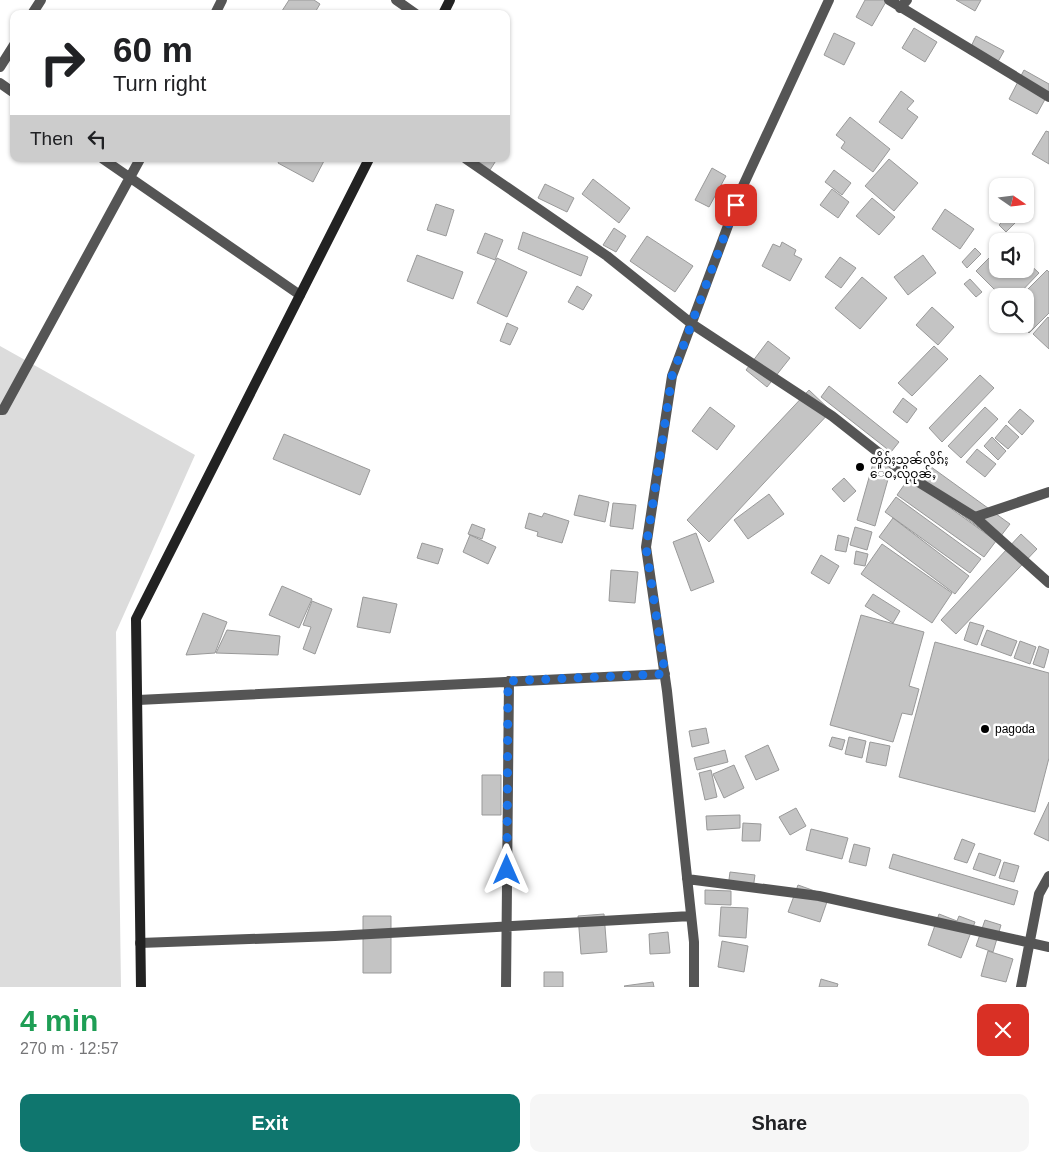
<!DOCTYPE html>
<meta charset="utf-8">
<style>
body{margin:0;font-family:Arial,"Noto Sans Myanmar",sans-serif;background:#f6f6f6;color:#202124;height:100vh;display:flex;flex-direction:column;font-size:19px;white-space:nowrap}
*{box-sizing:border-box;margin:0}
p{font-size:16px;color:#757577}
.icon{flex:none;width:28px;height:28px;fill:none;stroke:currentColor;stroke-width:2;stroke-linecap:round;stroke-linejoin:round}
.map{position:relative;height:987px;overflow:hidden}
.details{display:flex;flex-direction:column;background:#fff;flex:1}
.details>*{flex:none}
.banner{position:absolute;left:10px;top:10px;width:500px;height:152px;border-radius:10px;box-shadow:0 1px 4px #0004;background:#fff;color:#202124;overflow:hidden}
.needle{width:32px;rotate:104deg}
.tools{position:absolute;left:989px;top:178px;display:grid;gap:10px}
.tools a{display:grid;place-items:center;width:45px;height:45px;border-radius:10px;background:#fff;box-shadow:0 1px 4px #0004;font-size:25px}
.pin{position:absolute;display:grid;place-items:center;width:42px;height:42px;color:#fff;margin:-21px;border-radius:10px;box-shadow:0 2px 8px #0006}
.me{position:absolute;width:55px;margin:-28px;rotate:0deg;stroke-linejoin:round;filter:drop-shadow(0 0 4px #0008)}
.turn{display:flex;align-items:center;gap:18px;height:105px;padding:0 20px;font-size:22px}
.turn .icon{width:65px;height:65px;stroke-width:2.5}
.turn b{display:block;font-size:35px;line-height:42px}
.then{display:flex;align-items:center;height:48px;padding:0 20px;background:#0003;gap:10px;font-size:19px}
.round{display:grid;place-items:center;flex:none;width:52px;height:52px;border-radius:10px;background:#f6f6f6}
.headline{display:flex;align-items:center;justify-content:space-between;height:85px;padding:0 20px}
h1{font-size:30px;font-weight:700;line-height:38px;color:#1e9e55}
.action{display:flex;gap:10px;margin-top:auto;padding:10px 20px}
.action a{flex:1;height:58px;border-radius:10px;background:#0f766e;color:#fff;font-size:20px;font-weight:700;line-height:58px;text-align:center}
.action a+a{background:#f6f6f6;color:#202124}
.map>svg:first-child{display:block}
.green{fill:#dcdcdc}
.building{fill:#c4c4c4;stroke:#999}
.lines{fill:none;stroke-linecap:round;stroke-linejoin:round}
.street{stroke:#555;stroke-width:10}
.secondary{stroke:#222;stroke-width:10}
.route{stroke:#1a73e8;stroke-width:9;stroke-dasharray:0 16.2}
.poi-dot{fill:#000;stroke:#fff;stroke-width:2}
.labels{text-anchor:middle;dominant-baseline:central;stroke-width:5;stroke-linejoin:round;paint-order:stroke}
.poi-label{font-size:12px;fill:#000;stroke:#fff;text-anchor:start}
</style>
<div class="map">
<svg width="1049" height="987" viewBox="0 0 1049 987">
<rect width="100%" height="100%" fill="#fff"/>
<path class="green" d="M0,346L195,455L116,632L121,987H0Z"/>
<path class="building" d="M289,0H314L320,4L314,14H280Z
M865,0H887L872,26L856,17Z
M956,0H981L975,11Z
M914,28L937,42L925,62L902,48Z
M834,33L855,43L844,65L824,55Z
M976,36L1004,51L995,67L968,53Z
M1024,70L1049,84V92L1037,114L1009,99Z
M901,91L914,101L907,109L918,117L902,139L879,122Z
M850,117L890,149L873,172L841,148L845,142L836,135Z
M1046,131L1049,132V164L1032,154Z
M280,159H325L313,182L278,163Z
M475,159H497L490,170Z
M889,159L918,183L894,211L865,186Z
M712,168L726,176L709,207L695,200Z
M834,170L851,183L842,195L825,182Z
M593,179L630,208L619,223L582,194Z
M545,184L574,198L567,212L538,198Z
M832,189L849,202L838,218L820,205Z
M872,198L895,217L879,235L856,216Z
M436,204L454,210L446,236L427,230Z
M945,209L974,229L960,249L932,229Z
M1009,214H1016L1020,218L1006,232L999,225Z
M614,228L626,236L616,252L603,245Z
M523,232L588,257L581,276L518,249Z
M485,233L503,240L495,260L477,253Z
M647,236L693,266L675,292L630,261Z
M782,242L796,250L794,255L802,259L790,281L762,266L773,244L780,247Z
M975,248L981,254L967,268L962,262Z
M998,249V269H1025V260L1039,273L1017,296H1001L976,271Z
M417,255L463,272L453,299L407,281Z
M923,255L936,273L908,295L894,277Z
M840,257L856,268L841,288L825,277Z
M497,258L527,272L507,317L477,303Z
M1047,270L1049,272V313L1029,333L1020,324H1025V296H1021Z
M862,277L887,298L860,329L835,308Z
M970,279L982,292L976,297L964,284Z
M577,286L592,295L583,310L568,302Z
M932,307L954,327L938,345L916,325Z
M1048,317L1049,318V349L1033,334Z
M507,323L518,328L510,345L500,341Z
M768,341L790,358L767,387L746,370Z
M934,346L948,359L912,396L898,383Z
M980,375L994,388L942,442L929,428Z
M829,386L899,442L891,452L821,397Z
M809,390L831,411L709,542L687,520Z
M903,398L917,409L907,423L893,412Z
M710,407L735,426L717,450L692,431Z
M985,407L998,419L961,458L948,446Z
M1020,409L1034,421L1022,435L1008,422Z
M1006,425L1019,437L1008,449L995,438Z
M284,434L370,470L360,495L273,459Z
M992,437L1006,451L998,460L984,446Z
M977,449L996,464L985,477L966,462Z
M874,460L892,465L875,526L857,520Z
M927,464L1010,524L997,541L915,480Z
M844,478L856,491L844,502L832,489Z
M909,478L996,541L984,557L897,495Z
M769,494L784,514L748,539L734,520Z
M579,495L609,502L605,522L574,515Z
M896,497L981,559L970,573L885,512Z
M613,503L636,505L633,529L610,526Z
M529,513L542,517L544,513L569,521L562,543L537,536L538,532L525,528Z
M893,518L969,576L955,594L879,537Z
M472,524L485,529L482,539L468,534Z
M855,527L872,532L867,550L850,545Z
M696,533L714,582L691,591L673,542Z
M1021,534L1037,549L956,634L941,620Z
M470,535L496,547L488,564L463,552Z
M838,535L849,538L846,552L835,550Z
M422,543L443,549L438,564L417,558Z
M882,544L952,593L932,623L861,574Z
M856,551L868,554L865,566L854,564Z
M821,555L839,566L829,584L811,573Z
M611,570L638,572L635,603L609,601Z
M282,586L312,599L299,628L269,615Z
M873,594L900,611L893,623L865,606Z
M363,597L397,604L390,633L357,627Z
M312,601L332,609L315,654L303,649L311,627L303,625Z
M203,613L227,622L215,653L186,655Z
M861,615L924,632L909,686L919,689L912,715L902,713L893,742L830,725Z
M970,622L984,626L977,645L964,640Z
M227,630L280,636L278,655L216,653Z
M987,630L1017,641L1011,656L981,645Z
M1020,641L1036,647L1030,664L1014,658Z
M935,642L1049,673V758L1035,812L899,777Z
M1039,646L1049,650L1044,668L1033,664Z
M706,728L709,743L692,747L689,731Z
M832,737L845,740L842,750L829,746Z
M849,737L866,741L862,758L845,754Z
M870,742L890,746L886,766L866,762Z
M768,745L779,770L756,780L745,756Z
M725,750L728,762L697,770L694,758Z
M734,765L744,788L724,798L713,774Z
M711,770L717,797L705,800L699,773Z
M482,775H501V815H482Z
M1049,802V841L1034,834Z
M796,808L806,826L790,835L779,817Z
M740,815V828L707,830L706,816Z
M743,823L761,824L760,841H742Z
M811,829L848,838L842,859L806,850Z
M962,839L975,844L967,863L954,859Z
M854,844L870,848L866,866L849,862Z
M979,853L1001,860L995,876L973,869Z
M893,854L1018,891L1014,905L889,868Z
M1004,862L1019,866L1014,882L999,878Z
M730,872L755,875L753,889L728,887Z
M798,885L829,896L820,922L788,912Z
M705,890L731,891V905L705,904Z
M721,907L748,908L746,938L719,936Z
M604,914L607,952L581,954L578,916Z
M939,914L957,921L959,916L975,922L961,958L928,945Z
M363,916H391V973H363Z
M985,920L1001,925L993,952L976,946Z
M668,932L670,953L650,954L649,934Z
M722,941L748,946L744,972L718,967Z
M988,951L1013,959L1006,982L981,976Z
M544,972H563V987H544Z
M821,979L838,984L837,987H819Z
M653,982L654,987H625L624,986Z"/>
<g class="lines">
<path class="street" d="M396,0L416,14
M889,0L1049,97
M900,8L907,0
M32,14L41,0
M215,14L222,0
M0,67L14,45
M0,83L14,93
M103,159L300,295
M466,159L607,256L692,324L832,416L907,475L975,517L1049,583
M0,410H3L140,159
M975,517L1049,492
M138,700L665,674
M687,879L819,896L1049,947
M140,943L335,936L691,916
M506,987L509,681
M694,987V942L667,691L646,547L672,376L742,188L829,0
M1021,987L1039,894L1049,876"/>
<path class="secondary" d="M443,14L450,0
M141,987L136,619L369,159"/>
</g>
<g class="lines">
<path class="route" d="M507,870L508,681L665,674L646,547L655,490L672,376L736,205"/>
</g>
<g class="poi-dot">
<circle cx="860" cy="467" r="5"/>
<circle cx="985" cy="729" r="5"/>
</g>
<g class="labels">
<g class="poi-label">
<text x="870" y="460">တိူၵ်ႈသွၼ်လိၵ်ႈ<tspan x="870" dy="14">ေဝႇလုဝုၼ်ႇ</tspan></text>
<text x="995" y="729">pagoda</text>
</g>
</g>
</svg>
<div class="tools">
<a><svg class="needle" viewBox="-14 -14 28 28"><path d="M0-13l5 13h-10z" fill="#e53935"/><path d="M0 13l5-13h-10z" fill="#757577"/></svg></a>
<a><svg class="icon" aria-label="sound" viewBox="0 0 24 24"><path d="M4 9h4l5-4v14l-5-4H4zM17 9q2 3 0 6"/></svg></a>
<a><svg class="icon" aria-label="search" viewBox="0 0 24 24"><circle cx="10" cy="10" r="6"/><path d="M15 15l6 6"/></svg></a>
</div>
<div class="pin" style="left:736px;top:205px;background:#d93025"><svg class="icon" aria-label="arrive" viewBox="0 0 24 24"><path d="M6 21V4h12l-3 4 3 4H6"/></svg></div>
<svg class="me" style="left:507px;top:870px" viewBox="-20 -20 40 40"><path d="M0-17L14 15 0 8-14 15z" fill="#1a73e8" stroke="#fff" stroke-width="4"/></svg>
<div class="banner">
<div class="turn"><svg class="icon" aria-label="right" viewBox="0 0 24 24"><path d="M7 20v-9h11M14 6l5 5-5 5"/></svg><div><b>60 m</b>Turn right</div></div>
<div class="then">Then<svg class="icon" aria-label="left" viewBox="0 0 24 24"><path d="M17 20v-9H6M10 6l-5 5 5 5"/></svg></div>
</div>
</div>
<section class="details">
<div class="headline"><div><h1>4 min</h1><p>270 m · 12:57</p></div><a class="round" style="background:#d93025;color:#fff"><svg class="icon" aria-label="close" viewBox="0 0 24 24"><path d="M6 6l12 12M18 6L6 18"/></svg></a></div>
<div class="action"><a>Exit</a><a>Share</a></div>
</section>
